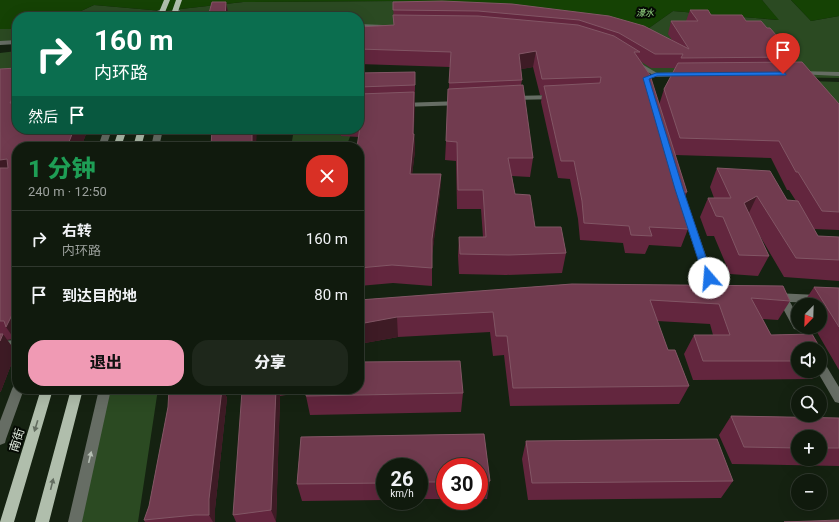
<!DOCTYPE html>
<html lang="zh">
<meta charset="utf-8">
<style>
body{margin:0;font-family:Roboto,"Noto Sans SC",sans-serif;background:#1e271b;color:#f1f3f6;height:100vh;display:flex;flex-direction:column;font-size:15px;white-space:nowrap}
*{box-sizing:border-box;margin:0}
p{font-size:13px;color:#9ca19d}
.icon{flex:none;width:22px;height:22px;fill:none;stroke:currentColor;stroke-width:2;stroke-linecap:round;stroke-linejoin:round}
.map{position:relative;flex:1;overflow:hidden}
.side{position:absolute;left:12px;top:142px;width:352px;height:252px;display:flex;flex-direction:column;background:#101a0d;border-radius:16px;box-shadow:0 4px 16px #0002,0 0 0 1px #30382e}
.side>*{flex:none}
.top-card{position:absolute;left:12px;top:12px;width:352px;height:122px;border-radius:16px;box-shadow:0 4px 16px #0002,0 0 0 1px #30382e;background:#0b6e4f;color:#fff;overflow:hidden}
.needle{width:26px;rotate:203deg}
.tools{position:absolute;left:791px;top:298px;display:grid;gap:8px}
.tools a{display:grid;place-items:center;width:36px;height:36px;border-radius:50%;background:#101a0d;box-shadow:0 4px 16px #0002,0 0 0 1px #30382e;font-size:20px}
.speed{position:absolute;left:376px;top:458px;display:flex;gap:8px;font-size:20px;font-weight:700;text-align:center}
.speed>*{display:grid;place-content:center;width:52px;height:52px;border-radius:50%;background:#101a0d;box-shadow:0 4px 16px #0002,0 0 0 1px #30382e;line-height:1}
.speed small{font-size:10px;font-weight:400}
.speed .limit{border:6px solid #d22;background:#fff;color:#111}
.pin{position:absolute;display:grid;place-items:center;width:34px;height:34px;color:#fff;margin:-41px -17px;border-radius:50% 50% 50% 0;rotate:-45deg;box-shadow:0 0 4px #0007}
.pin .icon{rotate:45deg}
.me{position:absolute;width:44px;margin:-22px;rotate:342deg;stroke-linejoin:round;filter:drop-shadow(0 0 3px #0008)}
.turn{display:flex;align-items:center;gap:14px;height:84px;padding:0 16px;font-size:18px}
.turn .icon{width:52px;height:52px;stroke-width:2.5}
.turn b{display:block;font-size:28px;line-height:34px}
.then{display:flex;align-items:center;height:38px;padding:0 16px;background:#0003;gap:8px;font-size:15px}
.round{display:grid;place-items:center;flex:none;width:42px;height:42px;border-radius:16px;background:#1e271b}
.headline{display:flex;align-items:center;justify-content:space-between;height:68px;padding:0 16px}
h1{font-size:24px;font-weight:800;line-height:30px;color:#1e9e55}
.action{display:flex;gap:8px;margin-top:auto;padding:8px 16px}
.action a{flex:1;height:46px;border-radius:16px;background:#f09ab4;color:#111;font-size:16px;font-weight:800;line-height:46px;text-align:center}
.action a+a{background:#1e271b;color:#f1f3f6}
ul{padding:0;list-style:none}
li{display:flex;align-items:center;gap:12px;height:56px;padding:0 16px;border-top:1px solid #30382e}
li div{flex:1}
li b{display:block;font-size:15px}
li em{font-style:normal}
.map>svg:first-child{display:block}
.green{fill:#2b4a22}
.water{fill:#154204}
.lines{fill:none;stroke-linecap:round;stroke-linejoin:round}
.minor{fill:#666d64;fill-rule:evenodd}
.major{fill:#b0beac;fill-rule:evenodd}
.wall{fill:#63263e;fill-rule:evenodd}
.shaded-wall{fill:#3e1b25}
.building{fill:#713b4f;stroke:#825665}
.oneway{fill:#636d60}
.oneway2{fill:#b5beb3}
.route{fill:#1a73e8;stroke:#114b97}
.labels{text-anchor:middle;dominant-baseline:central;stroke-width:4;stroke-linejoin:round;paint-order:stroke}
.far-water-label{font-size:9px;font-style:italic;fill:#96d884;stroke:#050a04}
.near-street-label{font-size:12px;fill:#e0e9dd;stroke:#050a04}
</style>
<div class="map">
<svg width="839" height="522" viewBox="0 0 839 522">
<rect width="100%" height="100%" fill="#152211"/>
<path class="green" d="M762,0H791L811,21L839,16V78L656,75L613,49L359,26V17H68L94,5L163,11L243,2L396,1L521,5L649,28L673,11L778,20Z
M0,29H17V42L0,43Z
M17,51V79L0,80V53Z
M810,81L839,82V117Z
M294,129H353L346,147H291Z
M104,389H158L138,522H75Z"/>
<path class="water" d="M0,0H762L779,20L673,11L649,28L521,5L396,1L243,2L163,11L94,5L68,17H17V29H0Z
M791,0H839V16L811,21Z"/>
<g class="lines">
<path class="minor" d="M161,9L166,10L153,17H145Z
M174,9H178L187,17H180L174,11Z
M359,24L383,25L386,27L383,29L359,28Z
M17,40V44L0,45V41Z
M635,60L657,73L685,72L688,74L685,76L656,77L633,63L632,62Z
M799,71L839,72V76L797,74L796,73Z
M555,95H558V99L513,100L509,98L513,96Z
M461,101L465,103L464,105L401,107L397,105L401,103Z
M104,129H112L106,147H98Z
M155,129H195L191,131L162,134L159,147H151Z
M679,187L683,190L719,293L718,296H710L709,293L675,190Z
M775,293L839,296V304L790,302L798,316V327H803L798,330L794,329L779,301L771,300L770,297L771,294Z
M17,340V350L0,351V341Z
M820,360L824,362L839,387V403L835,402L817,371H820Z
M17,384V389H24L6,439L5,443L0,445V421L12,389L14,385Z
M99,389H111L82,522H68Z"/>
<path class="major" d="M164,0H170L163,17H157Z
M176,0H182L176,17H170Z
M119,129H127L121,147H113Z
M138,129H146L141,147H133Z
M41,389H53L14,522H0Z
M71,389H83L49,522H35Z"/>
</g>
<path class="wall" d="M393,2L512,4L672,40L668,34L671,21H686L690,10L711,15L746,21L795,57L793,62L839,104V230L814,229L818,236L839,237V281L784,277L757,231L769,256L758,276L730,274L714,236H707L700,217L708,198H714L710,187L717,168L787,200L796,201L789,190H787L771,158L675,155L687,192L681,207L688,229L681,247L649,245L645,254L625,253L623,243L580,240L578,219L570,179L558,178L541,102L542,95H540L533,67L521,69L522,80L521,85L533,158L530,177L512,176L515,194L535,227L566,253L562,273L506,275L459,274L458,256L459,237H483L481,209H457L456,161L445,160L450,67L359,64V27L394,25ZM640,61L651,68H675L664,89L659,105Z
M0,69L17,129H88L81,147H17V343L14,339L7,340L16,352L1,391L0,392Z
M415,72V88L413,134H414L415,151L412,174H441L440,192L432,254V286L393,283L359,286V137L341,136L340,129H359V73Z
M572,284L783,286L790,301L778,320L763,319L771,335L812,334L827,360L820,369V349H798V371H819L812,379L693,380L684,354L694,335H713L710,324L657,321L668,350H675L689,386L679,404L510,406L504,355L493,356L490,332L398,337L359,344V300Z
M814,287L839,288V370L814,327H820V305H802Z
M169,389H207V390L214,389H223L227,398L215,509V522H145L144,520L149,506L168,407Z
M253,389H286V395L280,396L276,522H236L233,515Z
M463,393L461,412L310,415L306,396Z
M731,416L839,418V466L732,464L719,435ZM798,437H820V459H798Z
M484,434L490,481L487,499H479V467H445V499H419V467H385V500L302,501L297,484L301,437Z
M526,441L733,481L721,498L528,500L522,459Z"/>
<path class="shaded-wall" d="M226,2L229,17H225Z
M536,51L533,67L517,70L519,54Z
M17,90V117L10,103Z
M414,92L415,108L413,151V134Z
M74,129H88L81,147H67Z
M252,129H257L256,147H252Z
M414,134L415,151L410,192V174Z
M7,159L17,176L0,179V160Z
M441,174L440,192L432,257V239Z
M757,196L748,215L744,203Z
M17,302V343L6,327Z
M397,317L398,337L359,344V324Z
M3,334L16,352L1,391H0V341Z
M201,389H207L205,403L200,392Z
M222,389H223L227,398L215,509V522H213L209,515V499Z
M276,389H278L280,396L276,522L271,510Z"/>
<path class="building" d="M442,1L512,4L609,16L644,26L689,49L671,21H698L690,10H708L711,15H742L746,21H761L767,28H770L795,57L681,58L683,54H655L619,33L579,20L478,11L393,10V2Z
M212,2H226L225,17H208Z
M393,15L478,16L578,25L614,36L640,52H634L650,75L687,192H677L688,229L649,227L652,236L631,235L629,226L584,223L582,201L574,161H561L544,86L600,83L601,77L542,79L536,51L519,54L522,80L449,83L451,52L359,49V27L394,25Z
M802,62L839,104V212L822,211L798,172H796L779,141L680,138L664,89L678,63Z
M17,68V90L10,103L17,102V129H74L67,147H17V302L11,317L6,327L4,321H0V168H8L7,159L0,160V69Z
M415,72V85L359,87V73Z
M523,85L533,158H508L515,194L530,195L535,227H561L566,253L509,255L460,254L459,237H486L483,190H458L457,142L446,141L448,89Z
M414,92L413,134H414L410,174H441L432,239V268L392,265L359,268V147H357L361,120H359V94Z
M212,129H252V147H211Z
M717,168L770,171L787,200L798,201L818,236L839,237V260L796,258L757,196L744,203L769,256L739,255L723,217L716,216L708,198H731Z
M572,284L783,286L790,301L751,298L771,335L812,334L827,360H820V349H798V361H703L694,335H730L719,304L650,300L668,350H675L689,386L513,388L507,336H496L493,312L397,317L359,324V300Z
M814,287L839,288V327Z
M0,334H3L0,341Z
M460,361L463,393L306,396L307,389H359V362Z
M169,389H201L200,392L214,389H222L209,499V515H195L144,520L149,506L168,407Z
M253,389H276L271,510L233,515L242,391Z
M731,416L839,418V448H820V437H798V448L744,447Z
M484,434L490,481L479,482V467H445V482H419V467H385V483L297,484L301,437Z
M717,439L733,481L532,483L526,441Z
M839,520V522H784Z"/>
<defs><path id="oneway-solid" d="M-6-.8H1V-3.2L6.5 0L1 3.2V.8H-6Z"/></defs>
<g class="oneway">
<use href="#oneway-solid" transform="translate(36 426) rotate(107)"/>
<use href="#oneway-solid" transform="translate(52 484) rotate(-76)"/>
</g>
<use class="oneway2" href="#oneway-solid" transform="translate(90 457) rotate(-77)"/>
<path class="route" d="M783,72L786,74V75L657,76L649,79L683,189L713,278L709,282L705,281L675,189L643,78L656,73Z"/>
<g class="labels">
<g class="far-water-label">
<text x="645" y="13">濠水</text>
</g>
<g class="near-street-label">
<text transform="translate(17 440) rotate(-73)">南街</text>
</g>
</g>
</svg>
<div class="tools">
<a><svg class="needle" viewBox="-14 -14 28 28"><path d="M0-13l5 13h-10z" fill="#e53935"/><path d="M0 13l5-13h-10z" fill="#9ca19d"/></svg></a>
<a><svg class="icon" aria-label="sound" viewBox="0 0 24 24"><path d="M4 9h4l5-4v14l-5-4H4zM17 9q2 3 0 6"/></svg></a>
<a><svg class="icon" aria-label="search" viewBox="0 0 24 24"><circle cx="10" cy="10" r="6"/><path d="M15 15l6 6"/></svg></a>
<a>+</a>
<a>−</a>
</div>
<div class="speed"><div>26<small>km/h</small></div><div class="limit">30</div></div>
<div class="pin" style="left:783px;top:74px;background:#d93025"><svg class="icon" aria-label="arrive" viewBox="0 0 24 24"><path d="M6 21V4h12l-3 4 3 4H6"/></svg></div>
<svg class="me" style="left:709px;top:278px" viewBox="-20 -20 40 40"><circle r="19" fill="#fff"/><path d="M0-13L10 11 0 6-10 11z" fill="#1a73e8"/></svg>
<div class="top-card">
<div class="turn"><svg class="icon" aria-label="right" viewBox="0 0 24 24"><path d="M7 20v-9h11M14 6l5 5-5 5"/></svg><div><b>160 m</b>内环路</div></div>
<div class="then">然后<svg class="icon" aria-label="arrive" viewBox="0 0 24 24"><path d="M6 21V4h12l-3 4 3 4H6"/></svg></div>
</div>
<section class="side">
<div class="headline"><div><h1>1 分钟</h1><p>240 m · 12:50</p></div><a class="round" style="background:#d93025;color:#fff"><svg class="icon" aria-label="close" viewBox="0 0 24 24"><path d="M6 6l12 12M18 6L6 18"/></svg></a></div>
<ul>
<li><svg class="icon" aria-label="right" viewBox="0 0 24 24"><path d="M7 20v-9h11M14 6l5 5-5 5"/></svg><div><b>右转</b><p>内环路</p></div><em>160 m</em></li>
<li><svg class="icon" aria-label="arrive" viewBox="0 0 24 24"><path d="M6 21V4h12l-3 4 3 4H6"/></svg><div><b>到达目的地</b></div><em>80 m</em></li>
</ul>
<div class="action"><a>退出</a><a>分享</a></div>
</section>
</div>
